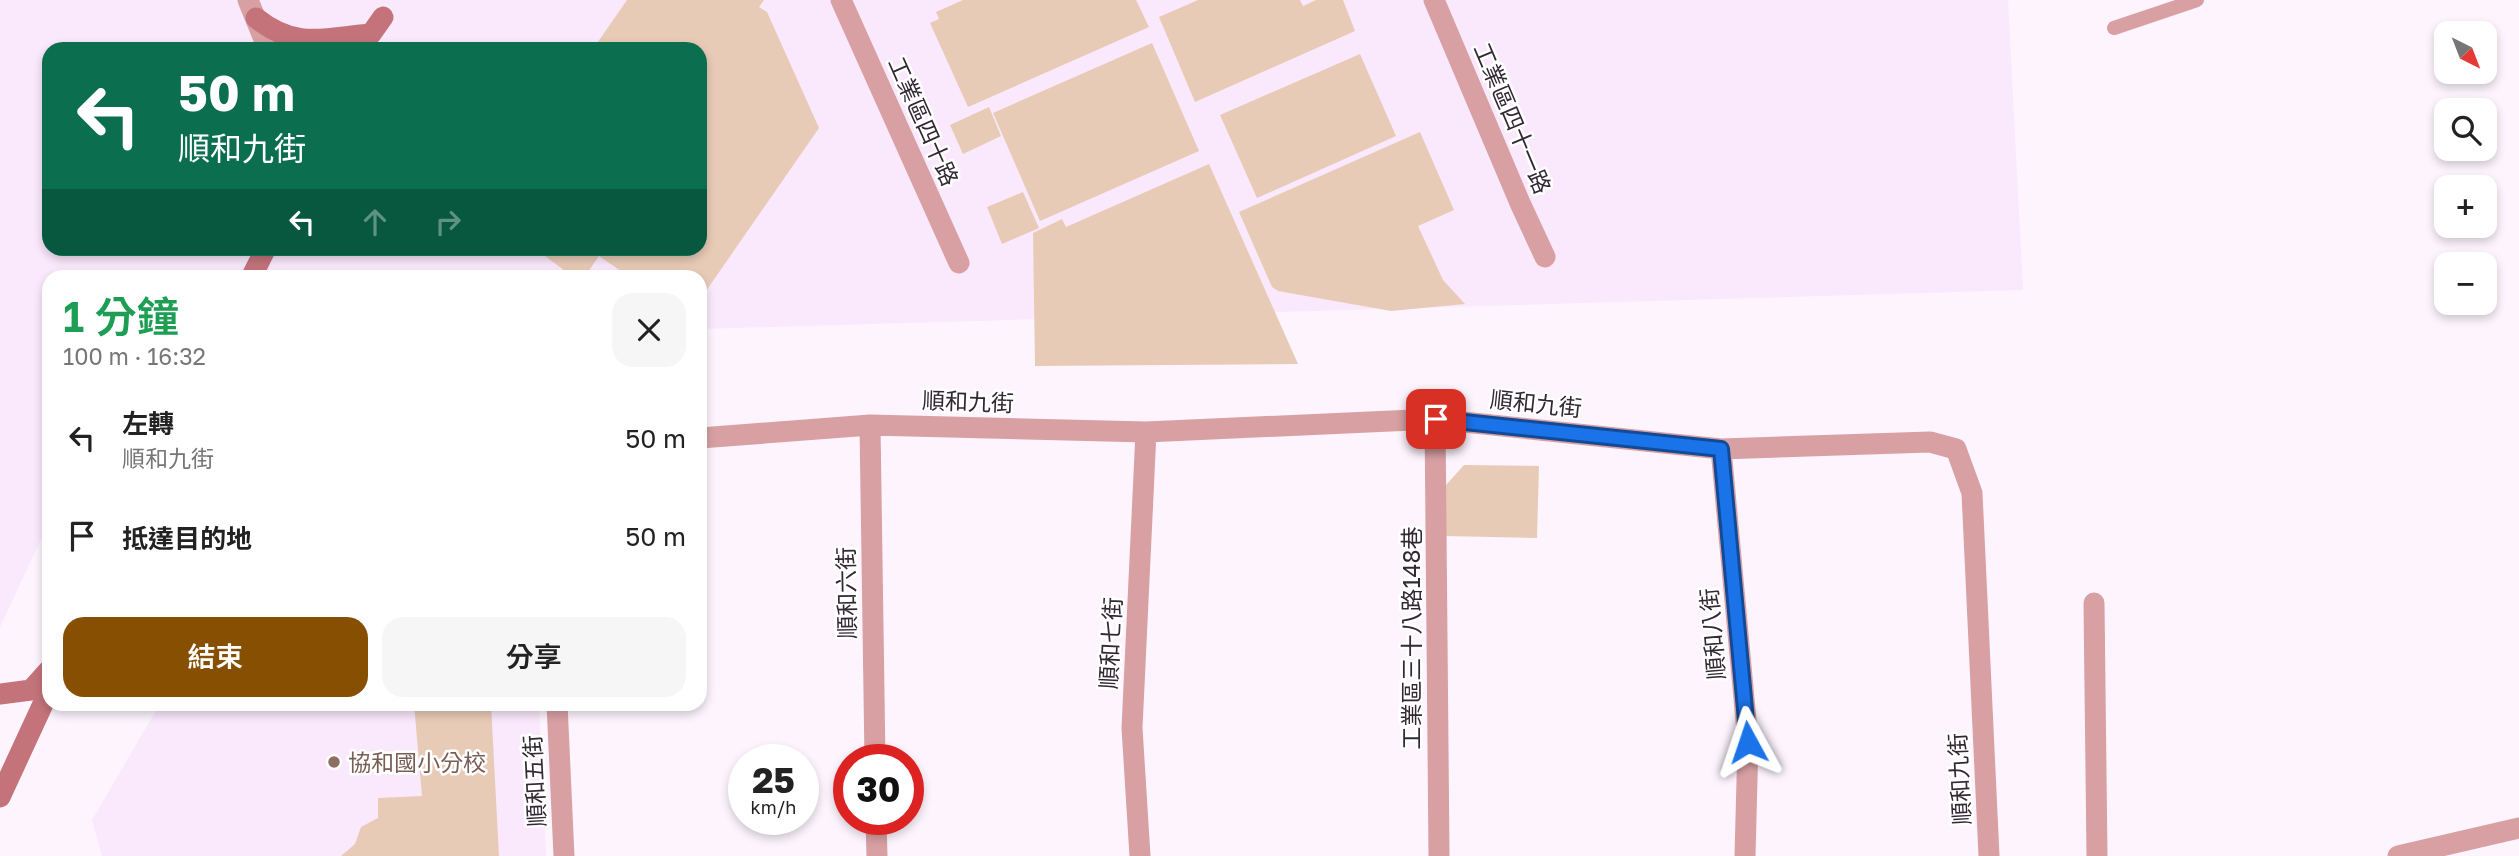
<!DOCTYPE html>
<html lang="zh-TW">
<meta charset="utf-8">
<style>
body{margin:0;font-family:"Golos Text","Noto Sans TC",sans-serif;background:#f6f6f6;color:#222;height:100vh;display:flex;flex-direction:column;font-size:26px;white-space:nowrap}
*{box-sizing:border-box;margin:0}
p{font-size:23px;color:#767676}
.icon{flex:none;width:38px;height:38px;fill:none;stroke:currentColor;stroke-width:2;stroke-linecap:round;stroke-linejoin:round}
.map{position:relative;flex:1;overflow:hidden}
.side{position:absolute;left:42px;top:270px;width:665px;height:441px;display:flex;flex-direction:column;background:#fff;border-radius:21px;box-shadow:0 4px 10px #0003}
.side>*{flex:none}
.top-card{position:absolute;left:42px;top:42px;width:665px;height:214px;border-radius:21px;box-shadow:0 4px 10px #0003;background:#0b6e4f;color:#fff;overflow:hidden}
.needle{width:46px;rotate:138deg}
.controls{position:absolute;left:2434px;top:21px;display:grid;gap:14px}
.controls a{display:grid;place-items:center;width:63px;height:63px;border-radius:14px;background:#fff;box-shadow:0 4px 10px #0003;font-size:35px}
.speed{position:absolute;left:728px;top:744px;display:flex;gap:14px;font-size:35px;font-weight:700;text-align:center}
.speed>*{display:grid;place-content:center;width:91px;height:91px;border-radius:50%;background:#fff;box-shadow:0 4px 10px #0003;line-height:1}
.speed small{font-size:18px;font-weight:400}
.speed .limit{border:10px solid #d22;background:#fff;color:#111}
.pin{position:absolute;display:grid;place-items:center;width:60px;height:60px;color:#fff;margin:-30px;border-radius:14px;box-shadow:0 4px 10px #0006}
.me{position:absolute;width:77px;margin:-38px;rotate:355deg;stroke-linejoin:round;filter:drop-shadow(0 0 5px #0008)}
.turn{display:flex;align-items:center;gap:24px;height:147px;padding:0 21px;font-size:32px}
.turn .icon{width:91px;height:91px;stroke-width:2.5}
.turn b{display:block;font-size:49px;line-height:60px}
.lanes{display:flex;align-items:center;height:66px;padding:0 21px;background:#0003;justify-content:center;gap:35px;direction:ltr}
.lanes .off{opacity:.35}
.round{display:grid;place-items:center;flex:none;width:74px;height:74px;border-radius:21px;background:#f6f6f6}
.head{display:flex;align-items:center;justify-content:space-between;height:119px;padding:0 21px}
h1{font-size:42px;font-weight:600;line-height:52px;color:#1e9e55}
.button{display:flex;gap:14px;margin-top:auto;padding:14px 21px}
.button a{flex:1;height:80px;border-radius:21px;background:#874f01;color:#fff;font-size:28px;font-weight:600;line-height:80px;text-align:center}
.button a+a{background:#f6f6f6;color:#222}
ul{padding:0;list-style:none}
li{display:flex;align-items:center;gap:21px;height:98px;padding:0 21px}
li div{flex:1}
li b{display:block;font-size:26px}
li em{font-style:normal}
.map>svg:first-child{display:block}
.built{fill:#fae8fc;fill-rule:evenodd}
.building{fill:#e8cbb6}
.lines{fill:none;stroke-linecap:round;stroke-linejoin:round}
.lane{stroke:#d8a0a3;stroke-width:14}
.street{stroke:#d8a0a3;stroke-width:21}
.secondary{stroke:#c4737b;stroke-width:21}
.route-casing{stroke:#114b97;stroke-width:18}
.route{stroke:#1a73e8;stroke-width:12}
.education-dot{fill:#8d6e63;stroke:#fff;stroke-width:2.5}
.labels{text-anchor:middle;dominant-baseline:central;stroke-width:5;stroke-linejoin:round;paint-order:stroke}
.street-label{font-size:23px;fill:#312832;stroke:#fff}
.education-label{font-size:23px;fill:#785e54;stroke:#fff;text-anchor:start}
</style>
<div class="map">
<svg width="2519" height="856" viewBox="0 0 2519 856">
<rect width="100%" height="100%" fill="#fdf4fe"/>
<path class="built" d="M0,0H2008L2023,290L700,329V276H49V522L0,627ZM49,49H700V248H49Z
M160,704H539L546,856H102L92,820Z"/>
<path class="building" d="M627,0H764L759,7L767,12L819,128L706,291H700V276H628L599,256L585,276H572L534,248H700V49H593Z
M963,0H1136L1149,27L968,107L930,23L939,19L936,12Z
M1198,0H1300L1303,6L1316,0H1343L1355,31L1195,102L1159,17Z
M1152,43L1199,151L1040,221L993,113Z
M1360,54L1396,136L1257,198L1220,115Z
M989,107L1001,136L963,154L950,125Z
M1420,132L1454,210L1418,226L1443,280L1465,304L1391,311L1278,291L1272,287L1239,212Z
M1209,164L1298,364L1035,366L1033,233L1062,219L1066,227Z
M1023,192L1039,228L1002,244L987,207Z
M1464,465L1539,466L1537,538L1444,536L1446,485Z
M414,704H491L499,856H341L355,844L361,827L378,818V798L422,796Z"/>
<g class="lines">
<path class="lane" d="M2114,28L2197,0"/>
<path class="street" d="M248,0L268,49
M841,0L959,263
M1434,0L1520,203L1545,257
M1435,419L1439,856
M870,425L875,760
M700,438L870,425L1146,432L1435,419L1721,449L1930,442L1956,449L1972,493L1989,856
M1721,449L1748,742L1745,856
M2094,603L2097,856
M557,704L564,856
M876,819L877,856
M1140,856L1132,728L1146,432
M2398,856L2519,828"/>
<path class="secondary" d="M256,18C296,50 324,38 371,34L383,17
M252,276L266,248
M0,694L31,690L49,670
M0,797L49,691"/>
</g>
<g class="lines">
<defs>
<path id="route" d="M1436,419L1721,449L1748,742"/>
</defs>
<use href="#route" class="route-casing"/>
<use href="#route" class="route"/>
</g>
<circle class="education-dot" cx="334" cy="762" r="7"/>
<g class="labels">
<g class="street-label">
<text transform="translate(1513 118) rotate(67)">工業區四十一路</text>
<text transform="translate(924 121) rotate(66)">工業區四十路</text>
<text transform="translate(968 401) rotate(2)">順和九街</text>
<text transform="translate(1536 403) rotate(6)">順和九街</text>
<text transform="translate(846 593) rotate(-91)">順和六街</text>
<text transform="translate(1712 634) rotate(-95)">順和八街</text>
<text transform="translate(1411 638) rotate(-90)">工業區三十八路148巷</text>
<text transform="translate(1110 643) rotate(-87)">順和七街</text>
<text transform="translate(1959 779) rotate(-93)">順和九街</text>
<text transform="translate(534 781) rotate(-93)">順和五街</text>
</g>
<g class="education-label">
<text x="348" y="762">協和國小分校</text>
</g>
</g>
</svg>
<div class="controls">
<a><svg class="needle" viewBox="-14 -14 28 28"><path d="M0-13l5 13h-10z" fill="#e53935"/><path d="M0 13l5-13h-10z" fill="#767676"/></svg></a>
<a><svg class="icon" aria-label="search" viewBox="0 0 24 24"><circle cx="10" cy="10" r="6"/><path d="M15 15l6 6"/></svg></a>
<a>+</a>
<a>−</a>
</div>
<div class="speed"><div>25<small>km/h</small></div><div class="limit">30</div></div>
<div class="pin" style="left:1436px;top:419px;background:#d93025"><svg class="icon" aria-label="arrive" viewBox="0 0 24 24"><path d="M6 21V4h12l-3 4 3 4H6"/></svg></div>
<svg class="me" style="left:1748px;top:742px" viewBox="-20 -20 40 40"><path d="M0-17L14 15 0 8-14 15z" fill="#1a73e8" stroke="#fff" stroke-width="4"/></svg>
<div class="top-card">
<div class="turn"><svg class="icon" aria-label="left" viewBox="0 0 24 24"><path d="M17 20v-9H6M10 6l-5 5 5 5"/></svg><div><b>50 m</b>順和九街</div></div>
<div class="lanes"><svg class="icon" aria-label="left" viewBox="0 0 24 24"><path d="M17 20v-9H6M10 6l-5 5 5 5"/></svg><svg class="icon off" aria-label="ahead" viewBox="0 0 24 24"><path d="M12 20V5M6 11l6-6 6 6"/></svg><svg class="icon off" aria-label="right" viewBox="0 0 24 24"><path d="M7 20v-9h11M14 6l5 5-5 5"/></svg></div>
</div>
<section class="side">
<div class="head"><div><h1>1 分鐘</h1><p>100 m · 16:32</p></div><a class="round"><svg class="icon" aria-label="close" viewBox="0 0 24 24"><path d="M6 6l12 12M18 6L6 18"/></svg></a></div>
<ul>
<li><svg class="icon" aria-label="left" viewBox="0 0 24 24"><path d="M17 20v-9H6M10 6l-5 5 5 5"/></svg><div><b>左轉</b><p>順和九街</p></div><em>50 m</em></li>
<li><svg class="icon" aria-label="arrive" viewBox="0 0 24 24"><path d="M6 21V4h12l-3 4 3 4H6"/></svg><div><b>抵達目的地</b></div><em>50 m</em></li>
</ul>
<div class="button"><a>結束</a><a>分享</a></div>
</section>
</div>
